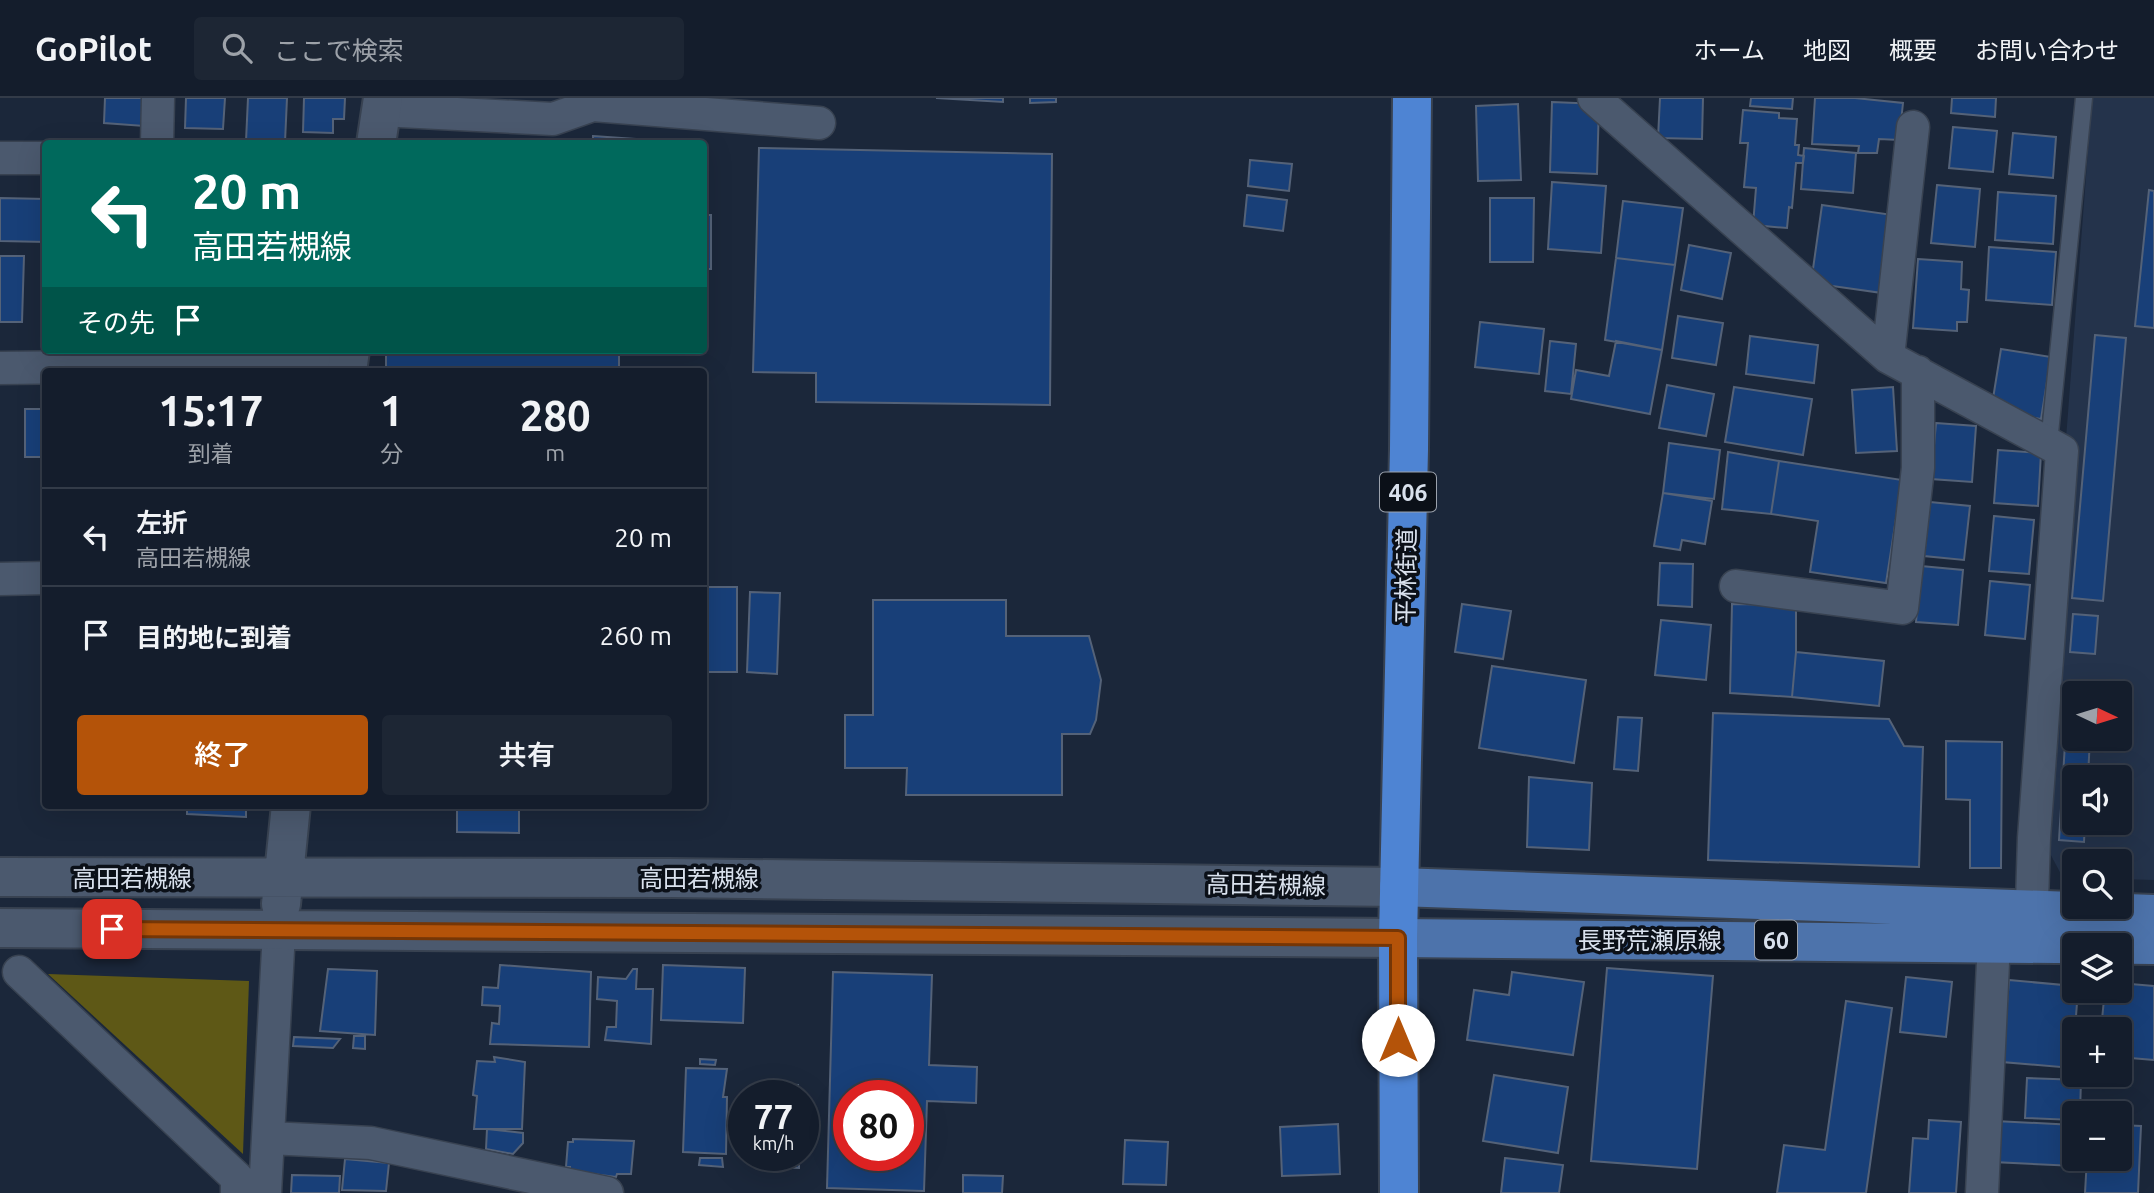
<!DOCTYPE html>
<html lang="ja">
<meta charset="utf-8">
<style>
body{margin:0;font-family:Ubuntu,"Noto Sans JP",sans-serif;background:#1d2634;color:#f1f3f6;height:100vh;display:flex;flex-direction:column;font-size:26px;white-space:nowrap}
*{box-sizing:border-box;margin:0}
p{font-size:23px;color:#9da2a9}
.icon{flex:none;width:38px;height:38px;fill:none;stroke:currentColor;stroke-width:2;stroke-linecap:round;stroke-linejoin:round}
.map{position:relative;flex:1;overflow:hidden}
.side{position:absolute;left:42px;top:270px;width:665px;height:441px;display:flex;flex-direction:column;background:#141d2c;border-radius:7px;box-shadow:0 7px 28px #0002,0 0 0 2px #333b48}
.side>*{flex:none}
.banner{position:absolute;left:42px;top:42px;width:665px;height:214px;border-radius:7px;box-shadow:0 7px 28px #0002,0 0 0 2px #333b48;background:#00695c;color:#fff;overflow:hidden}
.needle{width:46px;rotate:94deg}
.fabs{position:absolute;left:2062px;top:583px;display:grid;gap:14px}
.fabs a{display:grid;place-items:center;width:70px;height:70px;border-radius:7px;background:#141d2c;box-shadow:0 7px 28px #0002,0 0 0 2px #333b48;font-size:35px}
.speed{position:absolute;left:728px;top:982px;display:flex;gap:14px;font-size:35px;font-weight:700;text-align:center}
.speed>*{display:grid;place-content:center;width:91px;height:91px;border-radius:50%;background:#141d2c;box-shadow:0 7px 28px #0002,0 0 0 2px #333b48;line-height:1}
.speed small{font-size:18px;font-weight:400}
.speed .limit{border:10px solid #d22;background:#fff;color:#111}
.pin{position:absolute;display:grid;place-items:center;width:60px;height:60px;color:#fff;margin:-30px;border-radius:14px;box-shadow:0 4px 10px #0006}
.me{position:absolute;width:77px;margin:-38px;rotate:0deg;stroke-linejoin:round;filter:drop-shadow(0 0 5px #0008)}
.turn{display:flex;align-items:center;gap:24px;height:147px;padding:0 35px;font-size:32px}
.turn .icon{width:91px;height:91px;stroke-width:2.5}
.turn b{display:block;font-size:49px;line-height:60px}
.then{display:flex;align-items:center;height:66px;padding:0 35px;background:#0003;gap:14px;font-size:26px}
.eta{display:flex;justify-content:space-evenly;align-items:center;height:119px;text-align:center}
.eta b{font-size:42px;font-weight:600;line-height:49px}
.button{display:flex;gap:14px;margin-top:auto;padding:14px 35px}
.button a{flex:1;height:80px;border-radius:7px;background:#b45309;color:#fff;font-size:28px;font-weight:600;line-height:80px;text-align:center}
.button a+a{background:#1d2634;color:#f1f3f6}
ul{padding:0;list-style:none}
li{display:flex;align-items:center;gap:21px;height:98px;padding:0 35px;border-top:2px solid #333b48}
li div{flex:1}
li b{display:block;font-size:26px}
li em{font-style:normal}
header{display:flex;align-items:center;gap:42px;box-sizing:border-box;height:98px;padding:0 35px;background:#141d2c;border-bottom:2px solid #333b48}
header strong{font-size:33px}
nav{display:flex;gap:38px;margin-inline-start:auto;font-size:24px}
.search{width:490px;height:63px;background:#1d2634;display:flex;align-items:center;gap:18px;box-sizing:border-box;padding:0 24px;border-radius:7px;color:#9da2a9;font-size:26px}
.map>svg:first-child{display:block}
.built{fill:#24334b;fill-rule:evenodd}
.water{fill:#5e5816}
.building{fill:#183f78;stroke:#546278;stroke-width:2;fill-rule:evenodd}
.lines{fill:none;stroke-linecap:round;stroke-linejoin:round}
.lane-casing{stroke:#384251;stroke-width:19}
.street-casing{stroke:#384251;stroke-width:35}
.secondary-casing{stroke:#384251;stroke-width:42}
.primary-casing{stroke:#384251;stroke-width:42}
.highway-casing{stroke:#384251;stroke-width:42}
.lane{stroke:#4b596e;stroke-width:16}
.street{stroke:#4b596e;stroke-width:32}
.secondary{stroke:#4b596e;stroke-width:38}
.primary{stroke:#4d73ab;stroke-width:38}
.highway{stroke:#4e84d3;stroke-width:38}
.route-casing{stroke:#753606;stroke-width:18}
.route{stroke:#b45309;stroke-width:12}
.labels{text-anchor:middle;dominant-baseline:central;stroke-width:7;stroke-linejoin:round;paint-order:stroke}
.shield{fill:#0b1018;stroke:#9ba2ad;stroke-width:2}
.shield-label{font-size:23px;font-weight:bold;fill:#d9e1ed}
.street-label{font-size:24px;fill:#d9e1ed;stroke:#0b1018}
</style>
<header>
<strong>GoPilot</strong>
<div class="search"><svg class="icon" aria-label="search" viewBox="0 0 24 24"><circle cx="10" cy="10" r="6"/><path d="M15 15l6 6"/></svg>ここで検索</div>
<nav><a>ホーム</a><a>地図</a><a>概要</a><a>お問い合わせ</a></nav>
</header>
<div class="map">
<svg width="2154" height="1095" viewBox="0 0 2154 1095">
<rect width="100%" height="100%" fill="#1b273a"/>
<path class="built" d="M2092,0H2154V782L2119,781V763H2074V780H2063L2044,744L2077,346L2066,341ZM2074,595H2119V640H2074ZM2074,679H2119V724H2074Z"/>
<path class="water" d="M48,876L249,883L243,1056Z"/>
<path class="building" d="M105,0H146L144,28L104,25Z
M186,0H225L223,31L185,30Z
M248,0H287L285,44L246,43Z
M304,0H345L344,21H333V35L303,34Z
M936,0H1003V4Z
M1030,0H1056V4L1030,5Z
M1660,0H1703L1702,41L1658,40Z
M1751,0H1793L1792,11L1750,8Z
M1815,0H1855L1903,5L1899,42L1879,41L1877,55H1858L1859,48L1812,46Z
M1952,0H1996L1995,19L1951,15Z
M1552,4L1599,6L1597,76L1550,74Z
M1518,6L1521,82L1478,83L1476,8Z
M1743,12L1779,15V20L1797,21L1795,47H1799L1798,57L1804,58L1803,65H1796L1792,110L1789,109L1787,130L1753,127L1756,90L1744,89L1748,45H1740Z
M1953,29L1997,33L1993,74L1949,70Z
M2013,35L2056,39L2053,80L2009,76Z
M593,38L635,41L634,46H593Z
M759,50L1052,56L1050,307L816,304V275L753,274Z
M1804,50L1856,55L1853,95L1801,91Z
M1250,62L1292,66L1289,93L1248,88Z
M1552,84L1606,88L1601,155L1548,151Z
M1937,87L1980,91L1975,149L1931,145Z
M2149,92L2154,93V230L2135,228Z
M1998,94L2056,98L2053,146L1995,142Z
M1247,97L1287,102L1283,133L1244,128Z
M0,100L46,101V144L0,143Z
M1490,100H1534L1533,164H1490Z
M1623,103L1683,110L1675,167L1616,160Z
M1822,107L1893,117L1882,195L1811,185Z
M704,117H711V171H704Z
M1689,147L1731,155L1722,201L1681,192Z
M1989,149L2056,154L2052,207L1986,202Z
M0,158H24L22,224H0Z
M1616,160L1675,167L1662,252L1605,242Z
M1918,161L1962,164L1961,191L1969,192L1967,224H1957V233L1913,230Z
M1678,218L1723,225L1716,267L1672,260Z
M1480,224L1544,231L1539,276L1475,269Z
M2095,237L2126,240L2103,503L2072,500Z
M1750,238L1818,247L1814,285L1746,276Z
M1550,243L1576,246L1571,296L1545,293Z
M1616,243L1662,252L1650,316L1571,301L1576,272L1609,278Z
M2001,251L2051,259L2041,321L1991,313Z
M386,252H619V273H386Z
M1667,287L1714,296L1706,338L1659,330Z
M1734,289L1812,301L1803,357L1725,344Z
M1893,289L1897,353L1856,355L1852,292Z
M25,311H46V359H25Z
M1936,325L1976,328L1972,384L1931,381Z
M1669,345L1720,352L1714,401L1663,395Z
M1998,352L2041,355L2038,408L1994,405Z
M1728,354L1779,363L1771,416L1722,411Z
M1779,363L1902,382L1886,485L1810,474L1818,423L1771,416Z
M1663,395L1712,403L1705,446L1682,442L1680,452L1654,448Z
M1930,404L1970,408L1964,462L1924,458Z
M1994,418L2034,422L2029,476L1989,473Z
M1660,465L1693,466L1692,509L1658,507Z
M1921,468L1963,472L1958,527L1916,524Z
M1990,483L2030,487L2025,541L1985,537Z
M704,489H737V574H704Z
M750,494L780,495L777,576L747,574Z
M873,502H1006V538H1089L1101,582L1096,622L1090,636H1062V697H906L907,670H845V617H873Z
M1462,506L1511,513L1503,561L1455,554Z
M1732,506L1796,507V554L1792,599L1730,595Z
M2073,516L2098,518L2095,556L2070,554Z
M1661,522L1711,527L1706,582L1655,577Z
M1796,554L1884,563L1879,608L1792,599Z
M1492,568L1586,582L1574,665L1479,650Z
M2067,614L2074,615V640H2090L2088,679H2074V724H2085L2084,744L2059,742Z
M1713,615L1889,621L1904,648L1923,649L1919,769L1708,762Z
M1618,619L1642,620L1638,673L1614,671Z
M1946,643L2002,644L2001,770H1970V702L1946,701Z
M1529,679L1592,685L1589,752L1527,749Z
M187,707H246V719L187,716Z
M457,707H519V735L457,734Z
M500,867L591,874L589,949L490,946L492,925L499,926L500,908L482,907L483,889L498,890Z
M663,867L745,870L743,925L661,922Z
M1607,870L1713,878L1697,1071L1591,1063Z
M328,871L377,873L375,937L320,933Z
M633,871H637L636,891H653L651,946L605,942L607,929H616L617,903L597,901L598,879L626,881Z
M833,874L932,877L929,967L977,969L976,1005L927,1003L924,1093L827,1090ZM849,998H908V1057H849Z
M1512,874L1584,884L1573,957L1467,942L1474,892L1509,897Z
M1906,879L1952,884L1946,939L1900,934Z
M2009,882L2074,888V892H2078L2072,970L2002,964Z
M2119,885L2154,888V962L2119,959V931H2101L2105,892H2119Z
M1846,903L1892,910L1866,1095H1777L1784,1047L1825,1052Z
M354,938H365V951L353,950Z
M294,939L340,941L333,950L293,948Z
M494,959L525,964L522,1031H474L477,998L473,997L477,963L495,964Z
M700,961L716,962L715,967L700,966Z
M686,970L727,971L723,999H727L726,1056L683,1054Z
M1494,977L1568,989L1558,1055L1483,1043Z
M2027,980L2081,982L2080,1015H2074V1022L2025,1020Z
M758,985L798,987V998H758Z
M1929,1022L1961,1024L1956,1095H1909L1913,1040L1928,1041Z
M1995,1023L2074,1027L2075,1068L1993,1064Z
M1338,1026L1340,1076L1282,1078L1280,1029Z
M2119,1027L2141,1028L2138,1095H2085L2087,1060H2119Z
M487,1031L523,1035V1045L513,1056L486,1051Z
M573,1041L634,1043L631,1076H617L616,1079L570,1073V1069H566L568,1044H573Z
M1125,1042L1168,1044L1166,1087L1123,1086Z
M757,1057H799V1070L757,1068Z
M700,1060H722L723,1069L699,1067Z
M1505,1060L1563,1067L1559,1095H1501Z
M345,1061L389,1065L386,1093L342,1092Z
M292,1077L340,1078L339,1095H291Z
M963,1077L1003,1078L1002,1095H963Z"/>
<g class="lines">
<defs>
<path id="lane" d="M2049,345L2084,0"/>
<path id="street" d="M1594,0L1888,259L2062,353L2034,740L2031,836
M381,12L553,21L593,7L819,25
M157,46L158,0
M0,60H46
M1888,259L1913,29
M0,270L348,266
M0,481L46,480
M1736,488L1902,510L1918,370V274
M19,874L237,1080V1095
M269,1040L371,1045L607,1095
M265,1095L279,833
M1982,1095L1995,823"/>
<path id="secondary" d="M376,46L383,0
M347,273L350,252
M0,779L671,780L1399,789
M281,806L291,707
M0,830L1398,840"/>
<path id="primary" d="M1399,789L2154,816
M1398,840L2154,847"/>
<path id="highway" d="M1399,1095L1398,840L1409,351L1412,0"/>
</defs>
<use href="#lane" class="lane-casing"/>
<use href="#street" class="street-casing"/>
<use href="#secondary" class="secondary-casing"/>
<use href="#primary" class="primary-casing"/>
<use href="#highway" class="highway-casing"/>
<use href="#lane" class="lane"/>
<use href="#street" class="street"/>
<use href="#secondary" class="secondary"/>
<use href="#primary" class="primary"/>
<use href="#highway" class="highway"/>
</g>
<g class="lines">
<defs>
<path id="route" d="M112,831L1398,840V942"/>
</defs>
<use href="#route" class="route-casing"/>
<use href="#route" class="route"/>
</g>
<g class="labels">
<g class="shield">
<rect x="1380" y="374.5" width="56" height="39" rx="5"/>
<rect x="1755" y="822.5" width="42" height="39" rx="5"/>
</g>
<g class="shield-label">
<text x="1408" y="394">406</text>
<text x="1776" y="842">60</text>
</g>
<g class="street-label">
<text transform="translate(1406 478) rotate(-89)">平林街道</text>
<text x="132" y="780">高田若槻線</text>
<text x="699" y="780">高田若槻線</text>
<text transform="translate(1266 787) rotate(1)">高田若槻線</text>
<text x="1650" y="842">長野荒瀬原線</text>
</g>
</g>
</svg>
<div class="fabs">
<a><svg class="needle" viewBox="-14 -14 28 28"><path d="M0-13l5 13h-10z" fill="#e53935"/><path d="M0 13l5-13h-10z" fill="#9da2a9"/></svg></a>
<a><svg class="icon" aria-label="sound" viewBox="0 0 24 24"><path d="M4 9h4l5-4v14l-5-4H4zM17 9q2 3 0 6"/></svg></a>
<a><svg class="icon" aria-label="search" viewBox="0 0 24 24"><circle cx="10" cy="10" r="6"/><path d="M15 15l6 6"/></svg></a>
<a><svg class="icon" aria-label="layers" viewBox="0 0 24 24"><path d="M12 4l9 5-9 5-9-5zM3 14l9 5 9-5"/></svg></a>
<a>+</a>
<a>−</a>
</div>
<div class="speed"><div>77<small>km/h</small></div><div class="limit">80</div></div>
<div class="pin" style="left:112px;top:831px;background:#d93025"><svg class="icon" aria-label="arrive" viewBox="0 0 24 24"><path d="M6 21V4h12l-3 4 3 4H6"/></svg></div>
<svg class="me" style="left:1398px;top:942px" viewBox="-20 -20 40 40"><circle r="19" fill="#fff"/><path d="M0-13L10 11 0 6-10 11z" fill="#b45309"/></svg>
<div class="banner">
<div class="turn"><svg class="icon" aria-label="left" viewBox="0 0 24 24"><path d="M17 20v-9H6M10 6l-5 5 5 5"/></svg><div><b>20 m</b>高田若槻線</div></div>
<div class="then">その先<svg class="icon" aria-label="arrive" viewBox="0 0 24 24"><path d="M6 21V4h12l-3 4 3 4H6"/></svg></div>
</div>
<section class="side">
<div class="eta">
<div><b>15:17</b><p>到着</p></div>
<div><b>1</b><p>分</p></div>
<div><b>280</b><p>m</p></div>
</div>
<ul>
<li><svg class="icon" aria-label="left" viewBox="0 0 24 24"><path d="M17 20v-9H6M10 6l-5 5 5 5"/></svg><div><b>左折</b><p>高田若槻線</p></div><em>20 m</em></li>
<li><svg class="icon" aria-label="arrive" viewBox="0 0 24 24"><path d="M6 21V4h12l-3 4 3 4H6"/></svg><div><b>目的地に到着</b></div><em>260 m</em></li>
</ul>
<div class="button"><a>終了</a><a>共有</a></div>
</section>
</div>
